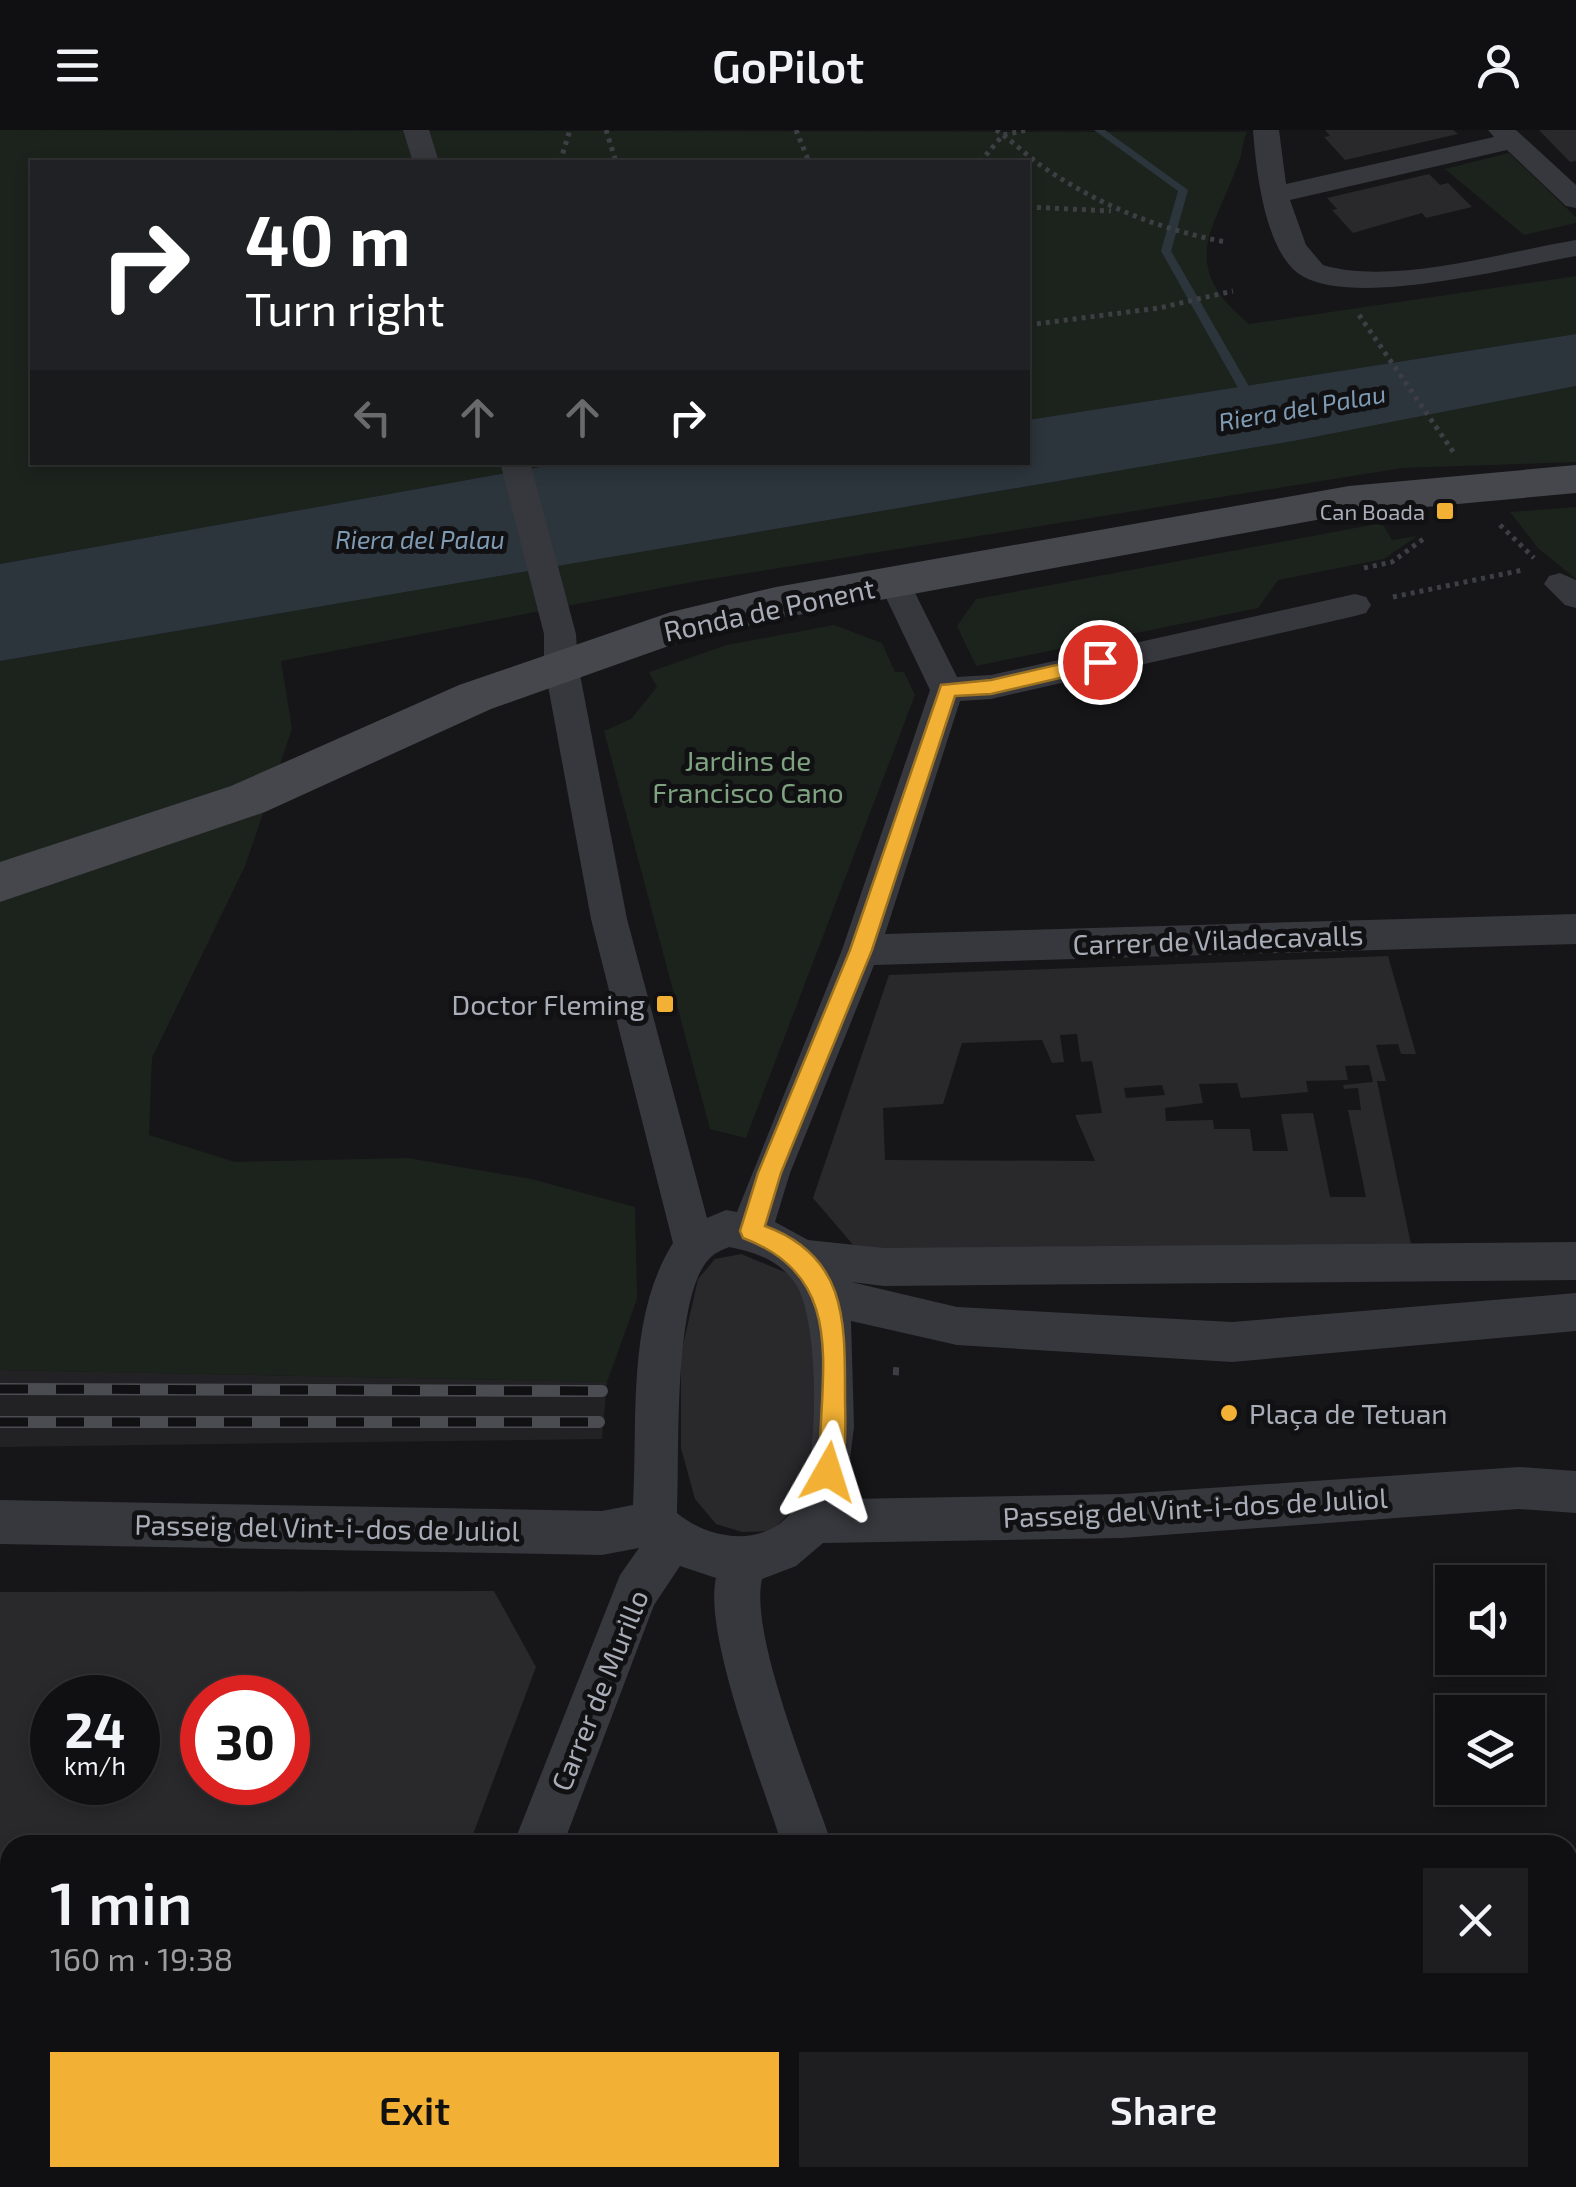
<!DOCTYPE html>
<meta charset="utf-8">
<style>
body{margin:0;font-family:"Exo 2",sans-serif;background:#1e1e20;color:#f1f3f6;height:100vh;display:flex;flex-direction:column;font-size:38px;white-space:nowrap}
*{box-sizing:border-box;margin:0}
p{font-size:32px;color:#9c9d9f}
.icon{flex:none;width:55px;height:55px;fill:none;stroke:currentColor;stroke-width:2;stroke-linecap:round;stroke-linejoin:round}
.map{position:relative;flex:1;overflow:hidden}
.side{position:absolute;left:0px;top:1705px;width:1578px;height:352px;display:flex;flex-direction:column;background:#101012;border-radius:30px 30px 0 0;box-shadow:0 5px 15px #0003,0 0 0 2px #303032}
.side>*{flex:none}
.banner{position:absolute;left:30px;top:30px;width:1000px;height:305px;border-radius:0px;box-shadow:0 5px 15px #0003,0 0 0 2px #303032;background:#202124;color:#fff;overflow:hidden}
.buttons{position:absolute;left:1435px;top:1435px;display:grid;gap:20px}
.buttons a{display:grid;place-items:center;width:110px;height:110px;border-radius:0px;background:#101012;box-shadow:0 5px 15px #0003,0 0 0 2px #303032;font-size:50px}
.speed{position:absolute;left:30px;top:1545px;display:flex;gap:20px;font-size:50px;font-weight:700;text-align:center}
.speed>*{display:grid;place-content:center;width:130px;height:130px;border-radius:50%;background:#101012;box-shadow:0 5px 15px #0003,0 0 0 2px #303032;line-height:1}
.speed small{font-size:25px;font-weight:400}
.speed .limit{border:15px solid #d22;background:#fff;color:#111}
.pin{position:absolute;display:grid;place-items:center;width:85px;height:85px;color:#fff;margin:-42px;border:5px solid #fff;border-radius:50%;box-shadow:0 2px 10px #0007}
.me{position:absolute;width:110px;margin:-55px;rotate:6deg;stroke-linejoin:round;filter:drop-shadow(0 0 8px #0008)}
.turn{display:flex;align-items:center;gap:35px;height:210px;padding:0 50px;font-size:45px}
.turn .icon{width:130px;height:130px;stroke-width:2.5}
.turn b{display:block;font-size:70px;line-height:85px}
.lanes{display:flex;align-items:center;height:95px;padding:0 50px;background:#0003;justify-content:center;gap:50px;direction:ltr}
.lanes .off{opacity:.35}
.round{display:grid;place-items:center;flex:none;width:105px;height:105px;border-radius:0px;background:#1e1e20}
.summary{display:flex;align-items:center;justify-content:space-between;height:170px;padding:0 50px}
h1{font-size:60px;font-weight:600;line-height:75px}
.button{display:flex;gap:20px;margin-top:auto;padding:20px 50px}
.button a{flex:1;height:115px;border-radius:0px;background:#f2b134;color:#111;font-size:40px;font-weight:600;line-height:115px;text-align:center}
.button a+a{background:#1e1e20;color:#f1f3f6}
header{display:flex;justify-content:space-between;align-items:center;height:130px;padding:0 50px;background:#101012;font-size:45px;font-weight:600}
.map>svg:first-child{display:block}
.built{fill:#222225}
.green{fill:#1c231d}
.water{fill:#2c353c}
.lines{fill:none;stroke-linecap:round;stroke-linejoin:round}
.stream{fill:#2c353c;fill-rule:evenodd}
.building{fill:#29292c;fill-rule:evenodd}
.path-far1{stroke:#3d3f44;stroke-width:5;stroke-dasharray:4 5;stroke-linecap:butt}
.path{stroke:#3d3f44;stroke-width:8;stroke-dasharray:6 9;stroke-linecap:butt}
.street{fill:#37383d;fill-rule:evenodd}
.secondary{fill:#45474d;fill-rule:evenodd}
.rail-casing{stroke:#4a4c52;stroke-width:12}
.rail{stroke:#111113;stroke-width:9;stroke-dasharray:28;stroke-linecap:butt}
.route{fill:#f2b134;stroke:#9d7322;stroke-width:2.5}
.poi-dot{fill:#f2b134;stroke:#111113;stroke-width:4}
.labels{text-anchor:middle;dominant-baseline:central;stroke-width:10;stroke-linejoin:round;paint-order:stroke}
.far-poi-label{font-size:22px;fill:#a8adb8;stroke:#111113;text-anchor:end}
.far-water-label{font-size:25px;font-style:italic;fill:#7f9bb3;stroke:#111113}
.street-label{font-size:28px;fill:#a8adb8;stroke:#111113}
.park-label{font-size:28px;fill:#7fa381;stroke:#111113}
.poi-label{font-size:28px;fill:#a8adb8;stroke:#111113;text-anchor:end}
</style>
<header><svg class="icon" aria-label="menu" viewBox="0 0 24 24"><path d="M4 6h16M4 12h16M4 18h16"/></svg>GoPilot<svg class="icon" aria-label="person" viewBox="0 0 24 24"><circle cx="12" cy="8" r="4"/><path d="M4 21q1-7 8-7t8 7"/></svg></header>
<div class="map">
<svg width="1576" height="2057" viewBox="0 0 1576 2057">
<rect width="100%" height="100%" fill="#161618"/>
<path class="built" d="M0,1240L607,1252L602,1309L0,1317Z"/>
<path class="green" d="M0,0L1247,2C1243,10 1243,17 1241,25C1218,97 1173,131 1249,194L1576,146V204L1028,290V32H32V332L562,333L0,434Z
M1509,23L1576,87V93L1524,105L1445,39Z
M1576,256V332L1402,338L692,452L281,531L292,599L245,736L152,928L149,1005L235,1032L408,1028L531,1049L635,1077L637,1169L607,1252L0,1240V531L1299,310Z
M1576,377V449L1538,418L1510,382Z
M1382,393L1392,410L1417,406L1384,429L1278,450L1258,478L976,536L957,496L976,469Z
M834,495L882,513L895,542H904L915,565L746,1008L710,999L604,601L631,589L657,557L649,542L727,515Z"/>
<path class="water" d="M1576,204V256L1299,310L0,531V434L562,333L1028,332V290Z"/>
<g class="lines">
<path class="stream" d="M1094,0H1105L1188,60L1171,121L1258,272L1256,275H1248L1246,272L1161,121L1178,61Z"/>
</g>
<path class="building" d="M1325,0H1453L1458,4L1345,30L1324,7L1330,6Z
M1539,0H1576V31L1570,32Z
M1429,44L1440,55L1448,53L1472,77L1426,88L1422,83L1353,103L1332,80L1337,79L1327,68Z
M1388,826L1416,924H1401L1398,914L1376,915L1386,951H1377L1412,1119L941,1130L854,1116L813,1068L889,845ZM1077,904L1081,932L1092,931L1102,983L1075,985L1095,1031L885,1030L883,978L943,974L962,913L1042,910L1052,933L1064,932L1060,905ZM1369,935L1373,952L1343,955L1344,959L1358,958L1361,980H1348L1366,1067H1330L1313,983L1281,984L1288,1021H1253L1250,999H1214L1213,990L1166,991L1165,978L1203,973L1199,954L1237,953L1241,968L1308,962L1306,951L1348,950L1345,936ZM1162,955L1165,965L1126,968L1124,958Z
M741,1124L797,1147L812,1171L819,1307L802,1372L771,1401L742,1402L716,1394L695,1369L681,1318V1224L698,1149L715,1129Z
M494,1461L536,1537L469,1715H10V2011L0,2009V1462ZM52,1568H138V1652H52ZM202,1568H288V1652H202Z
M194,2048H334L331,2057H232Z"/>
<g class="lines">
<path class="path-far1" d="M606,0L616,32
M796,0L809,32
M996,0C1014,12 1028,27 1046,39C1101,76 1161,100 1226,112
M560,32L570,0
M980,32L1003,5L1027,0
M1028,77L1111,81
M1359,185L1454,323
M1028,195L1159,178L1233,161
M1500,395L1534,428
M1364,438L1392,432L1426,407
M1393,467L1523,440"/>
<path class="path" d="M893,1241L908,1242"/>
<path class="street" d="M403,0H429L439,32H413Z
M1253,0H1279L1286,54L1494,7L1488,0H1516L1576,55V78L1566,76L1507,20L1290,70L1306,115L1323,135C1393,156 1504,122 1576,110V126C1512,137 1361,177 1304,147C1265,127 1256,39 1253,0Z
M500,332H530L576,504L578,534L627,789L707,1088L726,1080L737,1082L842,820L930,560L879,453L884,445H906L957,547L991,545L1355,464L1366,467L1371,475L1366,483L1355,486L991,569L960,571L885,804L1576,784V814L874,835L790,1043L775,1092L808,1110L884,1118L1576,1112V1150L884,1156L851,1152L957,1177L1232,1192L1576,1163V1201L1232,1232L957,1215L851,1191L854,1297L845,1369L1122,1364L1519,1337L1576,1341V1383L1519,1379L1122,1408L823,1413L796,1436L762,1449C749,1505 812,1655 832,1715H782C763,1654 703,1505 716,1448L680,1436L654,1475L563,1715H513L620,1445L639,1418L602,1425L0,1414V1370L602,1381L633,1375C638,1291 626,1188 673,1113L591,789L544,534V504ZM729,1117C755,1122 779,1130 795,1153C820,1188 820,1336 798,1373C772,1418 713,1413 677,1383C680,1328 672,1168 709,1129C714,1123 722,1120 729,1117Z
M1560,443L1576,450V478L1565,475L1544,454L1549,446Z
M1576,1920V1972L1568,1973V1921Z
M0,2022L10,2024V2048H62L66,2057H0Z
M384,2048H438L435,2057H381Z
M887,2048H941L944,2057H890Z
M1355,2048H1410L1406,2057H1351Z"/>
<path class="secondary" d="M1576,335V363L1349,384L776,489L680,512L491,579L265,682L0,772V732L231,656L459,555L671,482L776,457L1349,356Z"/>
<defs>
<path id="rail" d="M0,1259L602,1261
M0,1292H599"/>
</defs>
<use href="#rail" class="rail-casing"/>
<use href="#rail" class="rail"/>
</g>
<path class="route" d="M1100,525L1107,527V537L991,564L955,566L872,820L781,1043L765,1096C847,1126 845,1191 845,1265C845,1293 848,1324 837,1351L828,1354L819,1351C813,1338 820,1326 820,1313C823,1226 841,1145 743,1108L740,1101L758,1043L850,820L941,555L991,550Z"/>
<g class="poi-dot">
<rect x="1435" y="371" width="20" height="20" rx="5"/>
<rect x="655" y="864" width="20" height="20" rx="5"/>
<circle cx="1229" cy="1283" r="10"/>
</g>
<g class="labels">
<g class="far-poi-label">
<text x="1425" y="381">Can Boada</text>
</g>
<g class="far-water-label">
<text transform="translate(1302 277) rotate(-10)">Riera del Palau</text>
<text x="420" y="409">Riera del Palau</text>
</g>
<g class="street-label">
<text transform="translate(769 479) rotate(-12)">Ronda de Ponent</text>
<text transform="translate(1218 809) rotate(-2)">Carrer de Viladecavalls</text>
<text transform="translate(1195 1377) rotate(-3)">Passeig del Vint-i-dos de Juliol</text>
<text transform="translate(327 1397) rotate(1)">Passeig del Vint-i-dos de Juliol</text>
<text transform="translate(599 1560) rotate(-68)">Carrer de Murillo</text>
</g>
<g class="park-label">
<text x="748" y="630">Jardins de<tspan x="748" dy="32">Francisco Cano</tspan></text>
</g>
<g class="poi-label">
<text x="645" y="874">Doctor Fleming</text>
<text x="1249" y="1283" text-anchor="start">Plaça de Tetuan</text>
</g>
</g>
</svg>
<div class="buttons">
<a><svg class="icon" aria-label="sound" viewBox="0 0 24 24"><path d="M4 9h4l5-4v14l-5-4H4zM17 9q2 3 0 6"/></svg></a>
<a><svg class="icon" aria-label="layers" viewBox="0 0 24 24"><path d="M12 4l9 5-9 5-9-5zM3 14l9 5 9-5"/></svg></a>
</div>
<div class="speed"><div>24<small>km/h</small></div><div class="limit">30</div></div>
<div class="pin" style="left:1100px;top:532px;background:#d93025"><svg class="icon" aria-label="arrive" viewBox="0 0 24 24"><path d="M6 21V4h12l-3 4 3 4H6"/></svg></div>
<svg class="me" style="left:828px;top:1342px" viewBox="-20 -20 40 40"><path d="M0-17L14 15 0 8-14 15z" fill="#f2b134" stroke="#fff" stroke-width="4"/></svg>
<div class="banner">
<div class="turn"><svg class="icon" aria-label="right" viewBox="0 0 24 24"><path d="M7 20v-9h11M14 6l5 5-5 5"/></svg><div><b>40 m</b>Turn right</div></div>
<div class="lanes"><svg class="icon off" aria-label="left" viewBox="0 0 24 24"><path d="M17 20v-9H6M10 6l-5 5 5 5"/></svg><svg class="icon off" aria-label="ahead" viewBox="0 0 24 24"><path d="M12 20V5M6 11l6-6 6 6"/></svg><svg class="icon off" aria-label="ahead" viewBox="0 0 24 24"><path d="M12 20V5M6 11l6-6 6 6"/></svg><svg class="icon" aria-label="right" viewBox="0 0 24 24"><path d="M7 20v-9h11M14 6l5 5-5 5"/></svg></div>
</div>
<section class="side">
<div class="summary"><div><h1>1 min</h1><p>160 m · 19:38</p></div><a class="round"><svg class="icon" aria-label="close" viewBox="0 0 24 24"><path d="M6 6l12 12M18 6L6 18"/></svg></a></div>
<div class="button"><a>Exit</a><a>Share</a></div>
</section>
</div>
